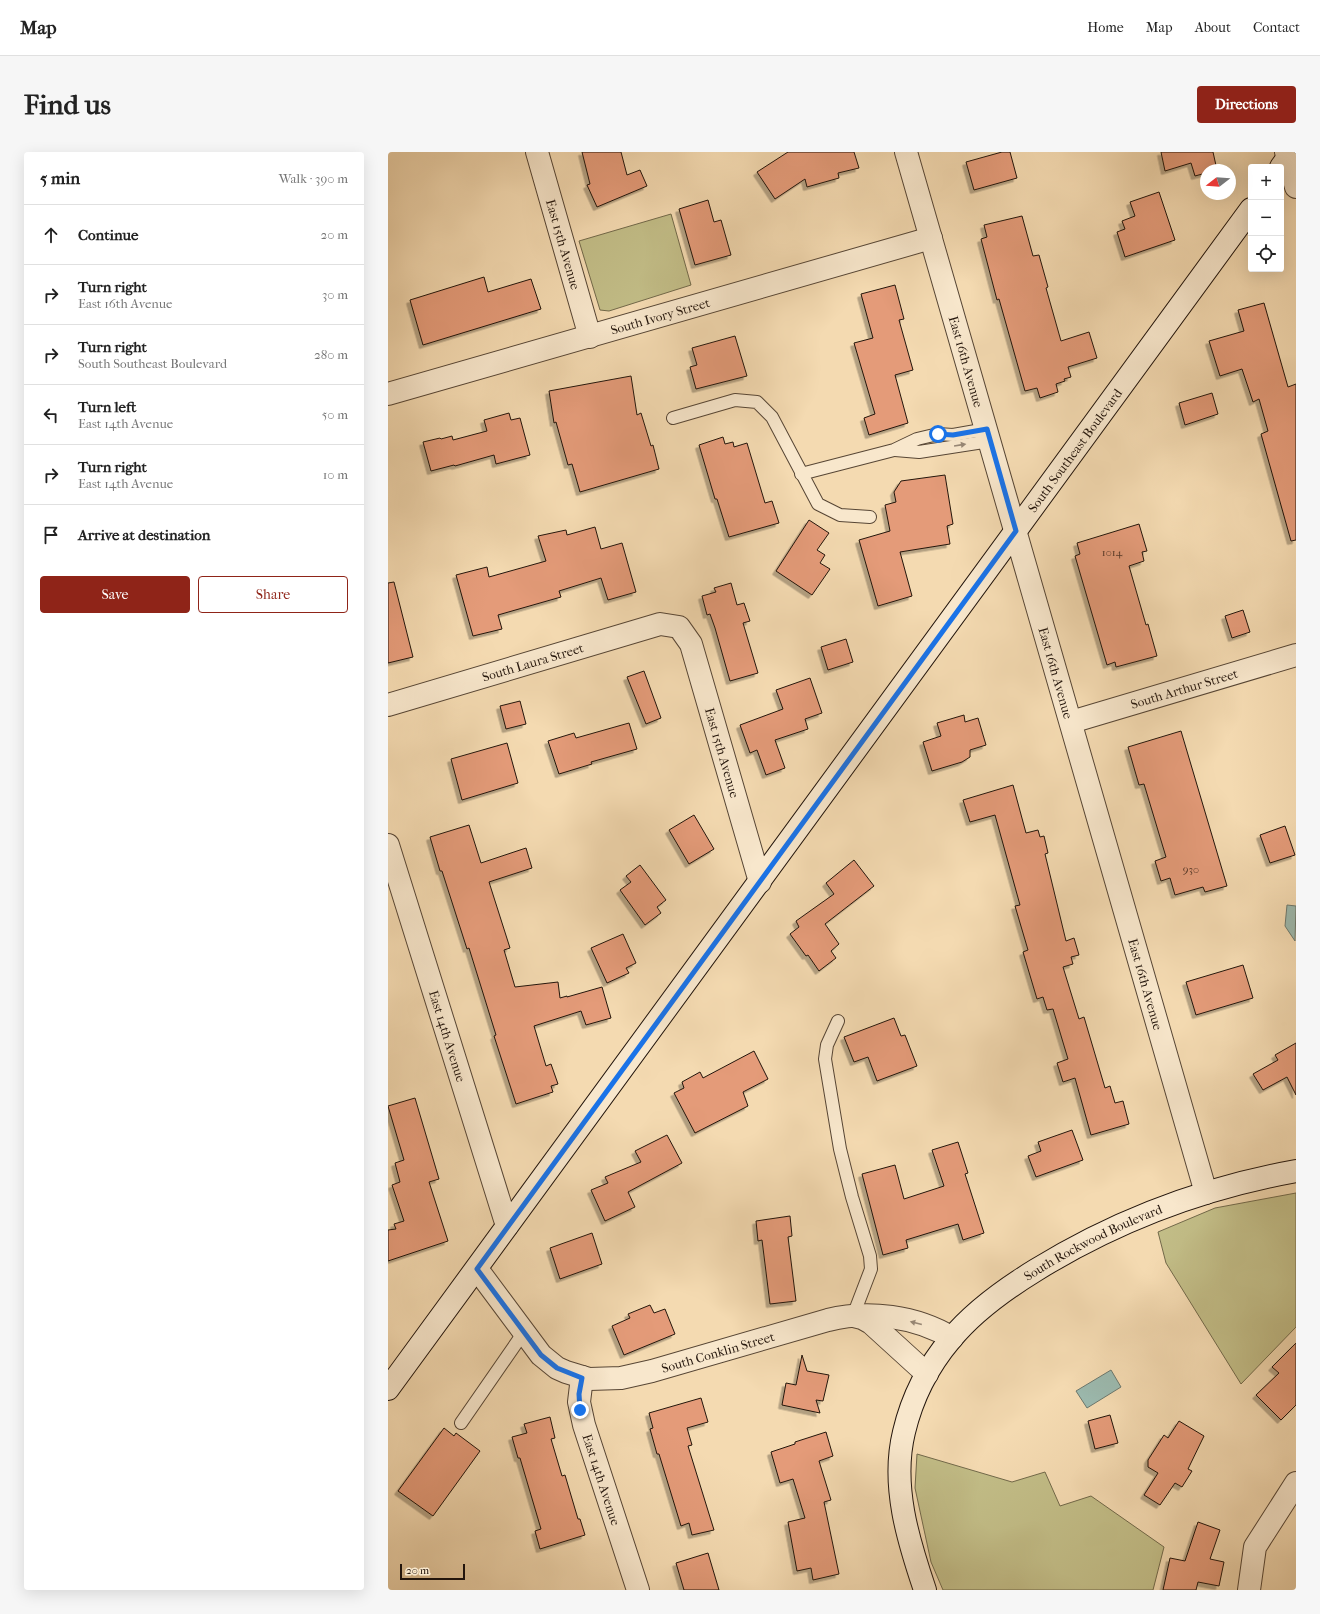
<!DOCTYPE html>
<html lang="en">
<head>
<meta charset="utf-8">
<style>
	:root { --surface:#fff; --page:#f6f6f6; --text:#222; --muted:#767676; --line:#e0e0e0; --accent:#8f2418 }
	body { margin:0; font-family:"IM FELL French Canon",serif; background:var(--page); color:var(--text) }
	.controls { position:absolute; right:12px; top:12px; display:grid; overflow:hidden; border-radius:4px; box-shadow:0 4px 16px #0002 }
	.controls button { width:36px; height:36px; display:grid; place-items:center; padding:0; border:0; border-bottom:1px solid var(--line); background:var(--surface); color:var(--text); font:20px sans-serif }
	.compass { position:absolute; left:812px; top:12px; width:36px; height:36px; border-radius:50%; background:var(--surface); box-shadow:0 4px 16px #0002; rotate:253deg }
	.scale { position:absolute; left:12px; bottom:10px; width:65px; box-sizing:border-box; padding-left:4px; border:2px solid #23150c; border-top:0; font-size:11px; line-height:14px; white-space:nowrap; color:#23150c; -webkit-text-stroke:3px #f8e7cc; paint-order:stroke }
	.stop { position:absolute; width:12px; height:12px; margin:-9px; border:3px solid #1a73e8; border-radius:50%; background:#fff }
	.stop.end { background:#1a73e8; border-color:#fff; box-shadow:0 1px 4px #0008 }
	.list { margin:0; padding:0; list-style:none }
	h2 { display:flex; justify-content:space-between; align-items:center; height:52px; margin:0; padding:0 16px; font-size:17px }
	h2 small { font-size:13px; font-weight:400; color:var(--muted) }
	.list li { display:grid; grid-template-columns:26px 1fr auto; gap:12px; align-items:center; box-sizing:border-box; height:60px; padding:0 16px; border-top:1px solid var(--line) }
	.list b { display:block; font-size:15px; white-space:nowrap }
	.list p { margin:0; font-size:13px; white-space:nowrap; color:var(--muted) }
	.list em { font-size:13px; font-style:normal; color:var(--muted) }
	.actions { display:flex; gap:8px; padding:12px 16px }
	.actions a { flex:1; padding:9px 0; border:1px solid var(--accent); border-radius:4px; text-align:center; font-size:14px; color:var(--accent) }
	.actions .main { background:var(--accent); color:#fff }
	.icon { flex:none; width:22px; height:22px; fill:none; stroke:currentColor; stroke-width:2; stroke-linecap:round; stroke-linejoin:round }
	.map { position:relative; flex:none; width:908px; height:1438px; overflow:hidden; border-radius:4px }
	header { display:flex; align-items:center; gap:24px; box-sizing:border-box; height:56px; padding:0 20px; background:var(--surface); border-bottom:1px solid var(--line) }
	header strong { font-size:19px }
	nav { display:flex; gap:22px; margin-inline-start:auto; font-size:14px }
	.intro { display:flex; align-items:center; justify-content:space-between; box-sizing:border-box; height:96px; padding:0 24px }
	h1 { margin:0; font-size:28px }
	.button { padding:10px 18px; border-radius:4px; background:var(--accent); color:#fff; font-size:14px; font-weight:700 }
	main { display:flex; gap:24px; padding:0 24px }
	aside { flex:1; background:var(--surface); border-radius:4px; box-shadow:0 4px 16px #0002 }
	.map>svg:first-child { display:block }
	.green { fill:#c2bd87; stroke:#72694a }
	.water { fill:#9cbaaf; stroke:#6c786e }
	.building { fill:#e49b79; stroke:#23150c; filter:url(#shadow) }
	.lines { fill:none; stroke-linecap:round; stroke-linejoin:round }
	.lane-casing { stroke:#574635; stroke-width:14 }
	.street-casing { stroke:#574635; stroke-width:24 }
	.secondary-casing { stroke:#23150c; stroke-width:24 }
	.lane { stroke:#f8e7cc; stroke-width:12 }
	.street { stroke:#f8e7cc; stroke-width:22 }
	.secondary { stroke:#f8e7cc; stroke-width:22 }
	.oneway { fill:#988876 }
	.route { stroke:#1a73e8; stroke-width:5 }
	.labels { text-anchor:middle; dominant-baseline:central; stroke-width:4; stroke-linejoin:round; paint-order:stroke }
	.number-label { font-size:11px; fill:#533627 }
	.street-label { font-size:13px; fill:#23150c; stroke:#f8e7cc }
</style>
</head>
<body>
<header>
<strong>Map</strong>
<nav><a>Home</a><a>Map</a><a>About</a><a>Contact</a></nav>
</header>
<div class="intro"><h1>Find us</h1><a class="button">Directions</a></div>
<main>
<aside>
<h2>5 min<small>Walk · 390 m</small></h2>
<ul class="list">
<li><svg class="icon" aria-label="ahead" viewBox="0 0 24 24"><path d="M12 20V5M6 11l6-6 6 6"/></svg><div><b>Continue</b></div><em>20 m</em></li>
<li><svg class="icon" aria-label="right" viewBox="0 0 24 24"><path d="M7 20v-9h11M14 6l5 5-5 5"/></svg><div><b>Turn right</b><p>East 16th Avenue</p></div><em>30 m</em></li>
<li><svg class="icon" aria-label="right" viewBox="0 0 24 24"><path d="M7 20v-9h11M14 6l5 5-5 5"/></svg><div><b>Turn right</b><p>South Southeast Boulevard</p></div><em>280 m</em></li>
<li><svg class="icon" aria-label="left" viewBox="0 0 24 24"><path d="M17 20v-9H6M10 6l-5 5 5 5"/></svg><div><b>Turn left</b><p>East 14th Avenue</p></div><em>50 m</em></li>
<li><svg class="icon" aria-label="right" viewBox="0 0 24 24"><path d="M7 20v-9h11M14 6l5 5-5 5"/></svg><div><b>Turn right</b><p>East 14th Avenue</p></div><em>10 m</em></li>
<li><svg class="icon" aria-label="arrive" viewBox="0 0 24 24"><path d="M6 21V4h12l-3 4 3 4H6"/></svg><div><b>Arrive at destination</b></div></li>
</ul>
<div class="actions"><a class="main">Save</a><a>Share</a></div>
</aside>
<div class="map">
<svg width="908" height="1438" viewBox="0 0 908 1438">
	<defs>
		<filter id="shadow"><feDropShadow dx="-3.5" dy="3.5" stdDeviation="0" flood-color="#0004"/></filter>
	</defs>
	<rect width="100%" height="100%" fill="#f4dab1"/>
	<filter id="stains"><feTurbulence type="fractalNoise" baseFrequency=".005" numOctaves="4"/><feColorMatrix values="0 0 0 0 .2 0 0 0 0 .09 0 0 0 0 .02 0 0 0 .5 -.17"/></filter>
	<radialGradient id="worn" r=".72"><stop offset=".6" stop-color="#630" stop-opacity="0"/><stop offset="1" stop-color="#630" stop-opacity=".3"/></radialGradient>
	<g class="green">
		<polygon points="283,62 303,133 221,159 212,158 191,89"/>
		<polygon points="908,1041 908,1175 853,1232 778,1111 770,1080 827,1056"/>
		<polygon points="529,1302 624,1330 657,1320 672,1354 703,1344 776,1395 765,1438 555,1438 543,1410 527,1336"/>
	</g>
	<g class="water">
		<polygon points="899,753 908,754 907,789 897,774"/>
		<polygon points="723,1218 733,1235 699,1256 688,1239"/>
	</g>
	<g class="building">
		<polygon points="194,0 233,0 239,23 252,18 259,34 209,55 199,33 202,32"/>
		<polygon points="400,0 466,0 471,16 450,21 451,26 419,35 417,27 387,47 369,20"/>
		<polygon points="614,0 622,0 629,26 586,38 578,10"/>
		<polygon points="773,0 825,0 829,18 818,18 818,21 807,24 803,11 777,19"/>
		<polygon points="771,40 787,88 737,105 729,80 737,77 734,69 747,64 742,50"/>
		<polygon points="320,48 326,70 333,68 343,103 307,113 291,57"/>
		<polygon points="634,64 645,104 651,103 660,135 658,136 673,189 701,180 709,206 680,215 683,225 676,227 677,229 668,232 670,240 652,246 649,236 637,239 611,147 609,148 593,87 599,85 596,73"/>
		<polygon points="96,125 100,140 143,127 153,157 35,193 22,148"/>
		<polygon points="507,133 516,167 511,168 525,218 507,223 520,271 481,283 476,266 487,262 466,191 485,186 473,142"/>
		<polygon points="876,151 900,235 908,232 908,388 903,389 873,282 880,279 871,247 865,250 854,217 832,224 821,189 856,179 850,158"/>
		<polygon points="347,184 359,224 308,237 302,215 309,213 304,196"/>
		<polygon points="243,224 249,263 253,261 263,294 265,293 271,317 192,340 184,312 180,313 168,270 166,271 161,239"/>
		<polygon points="824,241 830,262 797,273 791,251"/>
		<polygon points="121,261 123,268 132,266 142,303 108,312 106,303 67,314 66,313 43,319 35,290 52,286 53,287 64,284 65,288 99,279 96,268"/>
		<polygon points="335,285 337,292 345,290 346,295 359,291 377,351 384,349 391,371 341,385 329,347 327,347 311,293"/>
		<polygon points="557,323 565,372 559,374 562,392 512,400 524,444 490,454 471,388 502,379 497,353 508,350 506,340 513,329"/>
		<polygon points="421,368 441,381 429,398 437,403 432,411 442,417 424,443 388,419"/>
		<polygon points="751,372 759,399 754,400 756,409 741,414 758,473 760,472 769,504 728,515 727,510 719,513 687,404 692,402 689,391"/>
		<polygon points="207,375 213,397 234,391 248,440 220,448 213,426 171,439 173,445 110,463 114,477 85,484 68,423 99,415 101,425 158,409 150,384 178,378 179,383"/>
		<polygon points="6,430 25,505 0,511 0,431"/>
		<polygon points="343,431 349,453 356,451 362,469 355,471 370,521 342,529 327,476 322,462 319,463 314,444 328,440 326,436"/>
		<polygon points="855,458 862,480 844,486 837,464"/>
		<polygon points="458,487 465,510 440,518 433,495"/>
		<polygon points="256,519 273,566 258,572 239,525"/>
		<polygon points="422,526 434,561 417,567 420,577 387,588 397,616 378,623 369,598 362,601 352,573 395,557 388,538"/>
		<polygon points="132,549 138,572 118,577 112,554"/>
		<polygon points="576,563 577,570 590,566 598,593 582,598 582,605 574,610 544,619 535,590 553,584 549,571"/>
		<polygon points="241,571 249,597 203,610 204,612 171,622 160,589 186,581 188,586"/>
		<polygon points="793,579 839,734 817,740 815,735 787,743 782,726 773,729 767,709 778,705 756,632 751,633 740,595"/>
		<polygon points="119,591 130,631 74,648 63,607"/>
		<polygon points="625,633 638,681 650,678 652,685 656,684 660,701 657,702 678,789 686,786 691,803 683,805 685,812 675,815 691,867 696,865 717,936 722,934 727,951 735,949 741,972 703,983 687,926 675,930 669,911 680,907 665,857 659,858 655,845 649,847 635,800 640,798 627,754 632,753 607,663 582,670 575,648"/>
		<polygon points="306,663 326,697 301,712 281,678"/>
		<polygon points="81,673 93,711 138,696 144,716 101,730 122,796 116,798 127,835 170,830 172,846 179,844 179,845 214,835 223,866 198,873 193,859 146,874 158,914 163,912 170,932 163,934 165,940 128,952 106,884 108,883 81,796 79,797 54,719 52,719 42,685"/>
		<polygon points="897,674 907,703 882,711 872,683"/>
		<polygon points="466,708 486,734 437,772 451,792 443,799 448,806 431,819 420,803 418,804 402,782 411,775 408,769 446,742 438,731"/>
		<polygon points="252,713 278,748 269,755 273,761 257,773 232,738 243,730 238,724"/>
		<polygon points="235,782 248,811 238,816 241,821 219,831 203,796"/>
		<polygon points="855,813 865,846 808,863 798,830"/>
		<polygon points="506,866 513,884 517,883 529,914 489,929 480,905 466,910 456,885"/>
		<polygon points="908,891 908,943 899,925 875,938 865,922 890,908 887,903"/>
		<polygon points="366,899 380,927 355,940 360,954 307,981 286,941 296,936 294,930 312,920 315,926"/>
		<polygon points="27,946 51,1027 41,1030 60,1089 0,1109 0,1078 8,1077 6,1072 16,1069 4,1033 12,1030 7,1011 16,1008 0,954"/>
		<polygon points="684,978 695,1008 648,1025 640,1004 653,999 650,990"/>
		<polygon points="279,983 294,1011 240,1040 247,1055 217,1069 203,1038 220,1031 217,1025 253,1010 247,999"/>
		<polygon points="570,990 580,1021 577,1022 596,1081 575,1088 570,1072 518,1088 520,1096 495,1103 474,1022 507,1013 516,1047 556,1034 544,998"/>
		<polygon points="402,1064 404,1084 400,1085 408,1149 382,1152 374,1088 370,1089 368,1069"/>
		<polygon points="204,1081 214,1112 172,1127 162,1096"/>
		<polygon points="262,1153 266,1161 277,1157 287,1182 236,1203 224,1174 242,1166 240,1162"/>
		<polygon points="908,1191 908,1253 893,1268 868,1243 891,1221 884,1215"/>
		<polygon points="414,1203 419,1219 441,1223 435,1249 428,1248 432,1261 394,1253 398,1231 408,1233"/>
		<polygon points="313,1246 320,1270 299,1276 304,1293 300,1294 326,1378 304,1383 301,1371 293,1374 271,1302 269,1302 262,1277 265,1276 261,1261"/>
		<polygon points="722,1263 730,1291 707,1297 700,1269"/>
		<polygon points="162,1265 167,1286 163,1287 174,1324 177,1323 190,1367 192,1367 197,1383 152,1397 147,1379 153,1377 132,1306 130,1306 124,1285 139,1281 136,1272"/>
		<polygon points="791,1269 816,1284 800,1317 804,1319 794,1335 787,1331 772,1353 756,1343 770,1321 760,1315 760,1308 776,1283 780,1286"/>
		<polygon points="56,1276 66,1284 68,1281 92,1299 45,1364 10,1339"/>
		<polygon points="438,1280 445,1304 431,1309 443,1348 436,1350 451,1422 425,1428 423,1416 409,1419 400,1370 417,1366 405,1327 392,1331 383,1300 407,1292 407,1290"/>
		<polygon points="810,1370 832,1378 822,1407 836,1410 831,1434 810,1430 808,1438 775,1438 782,1406 797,1409"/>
		<polygon points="320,1401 331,1438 296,1438 288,1411"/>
	</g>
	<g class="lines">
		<g class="lane-casing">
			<g id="lane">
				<polyline points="285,266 347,248 369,250 384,265 430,352 452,363 482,365"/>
				<polyline points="507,298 531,300 602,289"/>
				<polyline points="413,322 506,298 529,287 550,282 565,283 599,277"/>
				<polyline points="450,869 439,893 437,907 452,997 464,1045 482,1104 483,1117 465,1164"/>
				<polyline points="73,1271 136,1180"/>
			</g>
		</g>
		<g class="street-casing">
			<g id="street">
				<path id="s1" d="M149,0L202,185"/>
				<path id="s2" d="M518,0L818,1041"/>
				<polyline points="898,0 908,35"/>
				<path id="s3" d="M0,242L543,86"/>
				<path id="s4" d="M0,553L272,472L291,475L303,492L372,730"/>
				<path id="s5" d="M683,570L908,503"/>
				<path id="s6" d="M0,693L119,1074"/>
				<path id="s7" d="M89,1117L153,1203L169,1216L178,1220L201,1227L233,1226L264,1219L440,1168C480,1158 528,1164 564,1186"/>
				<polyline points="466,1164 474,1166 483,1171 539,1222"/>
				<path id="s8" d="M194,1225L191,1250L196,1273L250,1438"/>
				<polyline points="861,1438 867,1395 908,1331"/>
			</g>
		</g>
		<g class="secondary-casing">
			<g id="secondary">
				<polyline points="893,15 904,0"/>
				<path id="s9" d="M0,1237L863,57"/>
				<path id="s10" d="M537,1438C520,1388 503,1333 516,1280C524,1246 541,1213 563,1187C586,1159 617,1137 648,1118C729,1068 814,1036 908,1019"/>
			</g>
		</g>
		<use href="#lane" class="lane"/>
		<use href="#street" class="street"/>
		<use href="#secondary" class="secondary"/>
	</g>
	<defs><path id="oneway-solid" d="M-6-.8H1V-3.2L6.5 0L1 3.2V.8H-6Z"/></defs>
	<g class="oneway">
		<use href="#oneway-solid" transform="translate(572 293) rotate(-9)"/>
		<use href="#oneway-solid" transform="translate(528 1171) rotate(-166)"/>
	</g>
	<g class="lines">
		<polyline class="route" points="192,1258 191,1242 194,1226 169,1216 153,1203 89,1117 628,379 599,277 565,283 550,282"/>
	</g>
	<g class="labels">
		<g class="number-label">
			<text x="724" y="400">1014</text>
			<text x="803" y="717">930</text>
		</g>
		<g class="street-label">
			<text stroke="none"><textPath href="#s1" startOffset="96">East 15th Avenue</textPath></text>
			<text stroke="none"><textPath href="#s3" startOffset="283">South Ivory Street</textPath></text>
			<text stroke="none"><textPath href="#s2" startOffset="218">East 16th Avenue</textPath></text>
			<text stroke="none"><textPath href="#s9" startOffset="1163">South Southeast Boulevard</textPath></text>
			<text stroke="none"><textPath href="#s4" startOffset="151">South Laura Street</textPath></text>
			<text stroke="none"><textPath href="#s2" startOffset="542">East 16th Avenue</textPath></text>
			<text stroke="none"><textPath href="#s5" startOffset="118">South Arthur Street</textPath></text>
			<text stroke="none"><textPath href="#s4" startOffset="437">East 15th Avenue</textPath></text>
			<text stroke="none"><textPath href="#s2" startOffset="866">East 16th Avenue</textPath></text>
			<text stroke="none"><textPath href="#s6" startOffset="200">East 14th Avenue</textPath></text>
			<text stroke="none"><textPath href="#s10" startOffset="440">South Rockwood Boulevard</textPath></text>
			<text stroke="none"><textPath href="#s7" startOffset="294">South Conklin Street</textPath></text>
			<text stroke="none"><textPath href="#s8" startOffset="106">East 14th Avenue</textPath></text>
		</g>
	</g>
	<rect width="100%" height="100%" filter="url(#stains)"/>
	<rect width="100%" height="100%" fill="url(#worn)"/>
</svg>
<div class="controls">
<button>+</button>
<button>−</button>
<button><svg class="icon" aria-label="locate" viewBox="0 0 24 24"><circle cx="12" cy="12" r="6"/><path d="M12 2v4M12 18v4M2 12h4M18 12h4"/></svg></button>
</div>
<svg class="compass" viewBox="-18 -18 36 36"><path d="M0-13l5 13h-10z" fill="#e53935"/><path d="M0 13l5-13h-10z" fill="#767676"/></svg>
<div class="scale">20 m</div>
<div class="stop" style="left:550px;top:282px"></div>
<div class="stop end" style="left:192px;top:1258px"></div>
</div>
</main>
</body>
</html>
